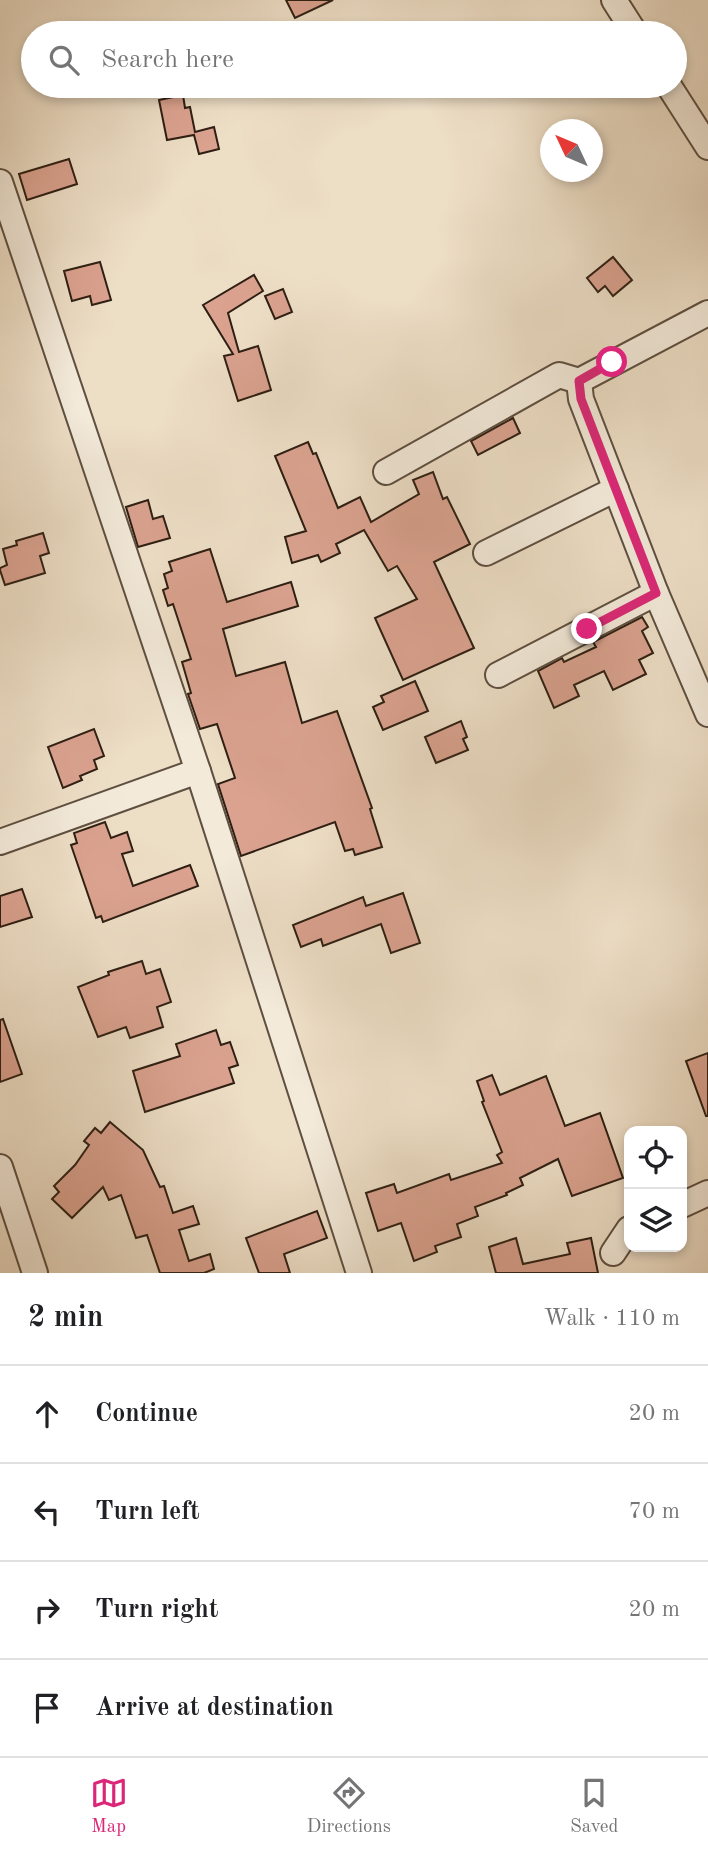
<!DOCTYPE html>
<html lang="en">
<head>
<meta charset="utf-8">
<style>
	:root { --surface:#fff; --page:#f2f2f2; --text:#202124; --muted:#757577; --line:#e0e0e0; --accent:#db2777 }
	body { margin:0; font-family:"Old Standard TT",serif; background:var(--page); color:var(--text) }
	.controls { position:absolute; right:21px; bottom:21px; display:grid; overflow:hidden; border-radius:14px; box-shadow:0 4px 10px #0003 }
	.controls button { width:63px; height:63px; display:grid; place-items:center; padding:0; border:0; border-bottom:2px solid var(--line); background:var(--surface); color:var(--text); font:35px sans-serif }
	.compass { position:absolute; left:540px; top:119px; width:63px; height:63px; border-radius:50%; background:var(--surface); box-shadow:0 4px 10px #0003; rotate:314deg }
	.stop { position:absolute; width:21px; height:21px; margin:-16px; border:5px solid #db2777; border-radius:50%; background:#fff }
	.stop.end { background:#db2777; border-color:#fff; box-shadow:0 2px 7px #0008 }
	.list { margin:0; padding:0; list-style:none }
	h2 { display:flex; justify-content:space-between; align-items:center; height:91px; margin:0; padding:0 28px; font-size:30px }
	h2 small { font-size:23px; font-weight:400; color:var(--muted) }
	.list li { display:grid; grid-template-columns:46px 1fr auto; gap:21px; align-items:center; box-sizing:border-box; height:98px; padding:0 28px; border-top:2px solid var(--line) }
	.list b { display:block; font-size:26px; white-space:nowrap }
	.list em { font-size:23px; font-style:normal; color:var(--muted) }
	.icon { flex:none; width:38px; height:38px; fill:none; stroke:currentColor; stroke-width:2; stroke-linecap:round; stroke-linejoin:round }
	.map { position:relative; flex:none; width:708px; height:1273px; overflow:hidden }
	.search { position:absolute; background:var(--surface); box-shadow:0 4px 10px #0003; left:21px; right:21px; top:21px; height:77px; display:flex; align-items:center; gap:18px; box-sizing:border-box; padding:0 24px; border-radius:38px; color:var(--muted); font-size:26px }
	.sheet { height:483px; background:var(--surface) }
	nav { display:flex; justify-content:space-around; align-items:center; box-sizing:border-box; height:98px; border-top:2px solid var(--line); background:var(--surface); font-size:19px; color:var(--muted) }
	nav a { display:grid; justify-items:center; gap:4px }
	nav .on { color:var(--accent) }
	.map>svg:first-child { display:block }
	.building { fill:#daa28f; stroke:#2e1f13; stroke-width:2 }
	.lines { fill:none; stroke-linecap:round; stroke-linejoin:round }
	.minor-casing { stroke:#5e4f40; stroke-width:28 }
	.minor { stroke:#f3eada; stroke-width:24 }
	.route { stroke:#db2777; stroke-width:9 }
</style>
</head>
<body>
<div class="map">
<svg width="708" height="1273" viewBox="0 0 708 1273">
	<rect width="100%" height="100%" fill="#eddec6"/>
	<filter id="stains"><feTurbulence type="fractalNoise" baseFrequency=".00286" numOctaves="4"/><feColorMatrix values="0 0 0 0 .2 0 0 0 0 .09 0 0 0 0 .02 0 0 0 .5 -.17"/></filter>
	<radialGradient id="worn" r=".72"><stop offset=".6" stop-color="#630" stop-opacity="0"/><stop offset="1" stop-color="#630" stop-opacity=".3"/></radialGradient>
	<g class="building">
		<polygon points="286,0 333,0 295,18"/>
		<polygon points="183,95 185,108 190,107 195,132 214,127 219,149 199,154 194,135 167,140 159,100"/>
		<polygon points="69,159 77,184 27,200 19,174"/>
		<polygon points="613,257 632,280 613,296 605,286 598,292 587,278"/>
		<polygon points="100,262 111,300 92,305 90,296 72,301 64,271"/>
		<polygon points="254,275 263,291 228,313 239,352 258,346 271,390 238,401 224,356 233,354 203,305"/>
		<polygon points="283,289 292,312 275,319 265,296"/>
		<polygon points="513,418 520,433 478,455 471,441"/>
		<polygon points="308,442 313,454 316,453 338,508 360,497 371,522 419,494 413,480 433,472 443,499 447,497 470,544 434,562 474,648 403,680 375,618 417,599 397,566 388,571 364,530 336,544 340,553 321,562 318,555 292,563 285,537 306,531 275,456"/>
		<polygon points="148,500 153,519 163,516 170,538 138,547 126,507"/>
		<polygon points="43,533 49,553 40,556 45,573 5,585 0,570 0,568 7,565 3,549 17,545 16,541"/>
		<polygon points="210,549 227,602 291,582 298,606 223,629 236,676 285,662 302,723 337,711 372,808 370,809 382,847 355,855 353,849 345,851 335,822 241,856 218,784 235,778 217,724 200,729 188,694 191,693 182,662 191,659 173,604 168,606 163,590 168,588 164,574 172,571 169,562"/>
		<polygon points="642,617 648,627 642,631 653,653 639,660 646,674 613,690 604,671 574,685 579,696 554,708 538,671 562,658 564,662 596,647 593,642"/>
		<polygon points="415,681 428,711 383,730 373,707 384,702 381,696"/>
		<polygon points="461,721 467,737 463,739 468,750 436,763 425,737"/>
		<polygon points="94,729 104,756 94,760 97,769 80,776 82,780 63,788 48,747"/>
		<polygon points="105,822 111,838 127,832 133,851 122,854 133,886 190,865 198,886 103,922 101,916 96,918 71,845 77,843 74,833"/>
		<polygon points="22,889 32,917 0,927 0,896"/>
		<polygon points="403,893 420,943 391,953 381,924 323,946 321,939 301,947 293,925 363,897 366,906"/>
		<polygon points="142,961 146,974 160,969 171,1002 157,1007 163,1027 130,1038 126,1027 98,1037 78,987 109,975 108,972"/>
		<polygon points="3,1019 22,1074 0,1082 0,1020"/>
		<polygon points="216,1030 221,1045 230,1042 238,1065 229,1068 234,1083 145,1112 133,1071 180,1056 176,1044"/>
		<polygon points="708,1053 708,1116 706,1116 686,1061"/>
		<polygon points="492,1075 500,1095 546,1076 565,1126 600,1113 623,1178 572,1196 558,1159 520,1178 523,1185 506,1193 507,1195 475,1207 478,1216 457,1224 461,1237 435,1246 437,1252 414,1261 401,1223 378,1231 366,1193 394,1184 397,1193 449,1174 451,1180 502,1163 497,1155 502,1152 482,1102 484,1101 477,1081"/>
		<polygon points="110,1122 143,1150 160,1187 164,1186 173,1213 193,1206 199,1224 179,1230 189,1261 210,1254 214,1269 204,1273 160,1273 147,1235 136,1238 121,1195 109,1200 103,1187 72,1218 52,1199 59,1192 54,1186 75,1165 89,1145 84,1141 95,1128 101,1133"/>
		<polygon points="317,1211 327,1238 284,1254 290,1273 259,1273 246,1238"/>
		<polygon points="516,1238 523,1264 570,1254 567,1243 591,1238 598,1273 496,1273 489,1247"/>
	</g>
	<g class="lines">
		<g class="minor-casing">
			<g id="minor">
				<polyline points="614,0 635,33"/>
				<polyline points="669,86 708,147"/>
				<polyline points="0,182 198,771 359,1273"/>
				<polyline points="708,313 579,381 581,399 656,593 708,714"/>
				<polyline points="386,472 559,375 579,381"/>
				<polyline points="486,553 616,489"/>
				<polyline points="498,675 656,593"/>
				<polyline points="0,842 198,771"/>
				<polyline points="0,1167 35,1273"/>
				<polyline points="682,1205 708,1193"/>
				<polyline points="613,1253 629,1229"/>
			</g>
		</g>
		<use href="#minor" class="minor"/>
	</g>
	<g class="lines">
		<polyline class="route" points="587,629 656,593 581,399 579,381 612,362"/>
	</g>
	<rect width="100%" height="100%" filter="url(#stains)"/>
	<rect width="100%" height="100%" fill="url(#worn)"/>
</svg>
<div class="controls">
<button><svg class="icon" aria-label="locate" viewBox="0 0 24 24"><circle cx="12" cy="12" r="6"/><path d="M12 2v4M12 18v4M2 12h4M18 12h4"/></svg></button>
<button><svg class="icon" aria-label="layers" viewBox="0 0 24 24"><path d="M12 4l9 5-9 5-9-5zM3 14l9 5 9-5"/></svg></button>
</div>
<svg class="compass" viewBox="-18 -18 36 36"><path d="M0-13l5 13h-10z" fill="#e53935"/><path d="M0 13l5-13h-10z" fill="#757577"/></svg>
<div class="stop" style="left:612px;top:362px"></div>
<div class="stop end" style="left:587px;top:629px"></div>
<div class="search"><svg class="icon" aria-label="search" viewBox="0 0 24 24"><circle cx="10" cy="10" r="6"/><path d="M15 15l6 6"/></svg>Search here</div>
</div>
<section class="sheet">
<h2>2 min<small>Walk · 110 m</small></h2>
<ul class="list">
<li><svg class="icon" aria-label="ahead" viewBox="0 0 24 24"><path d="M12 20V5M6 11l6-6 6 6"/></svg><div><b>Continue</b></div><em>20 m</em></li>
<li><svg class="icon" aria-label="left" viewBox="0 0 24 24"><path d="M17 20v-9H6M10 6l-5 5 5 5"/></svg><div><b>Turn left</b></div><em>70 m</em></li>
<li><svg class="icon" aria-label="right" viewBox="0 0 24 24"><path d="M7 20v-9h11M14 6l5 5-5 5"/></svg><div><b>Turn right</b></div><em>20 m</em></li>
<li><svg class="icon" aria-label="arrive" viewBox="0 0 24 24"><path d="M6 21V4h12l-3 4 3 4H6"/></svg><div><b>Arrive at destination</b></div></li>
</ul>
</section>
<nav>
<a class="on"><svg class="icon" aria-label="map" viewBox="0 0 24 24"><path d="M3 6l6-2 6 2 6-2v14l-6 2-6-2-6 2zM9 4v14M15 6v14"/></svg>Map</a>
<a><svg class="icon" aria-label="directions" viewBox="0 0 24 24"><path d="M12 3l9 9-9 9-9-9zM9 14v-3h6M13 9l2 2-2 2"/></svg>Directions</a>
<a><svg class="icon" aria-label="saved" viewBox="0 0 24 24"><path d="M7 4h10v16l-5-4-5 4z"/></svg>Saved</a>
</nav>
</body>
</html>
